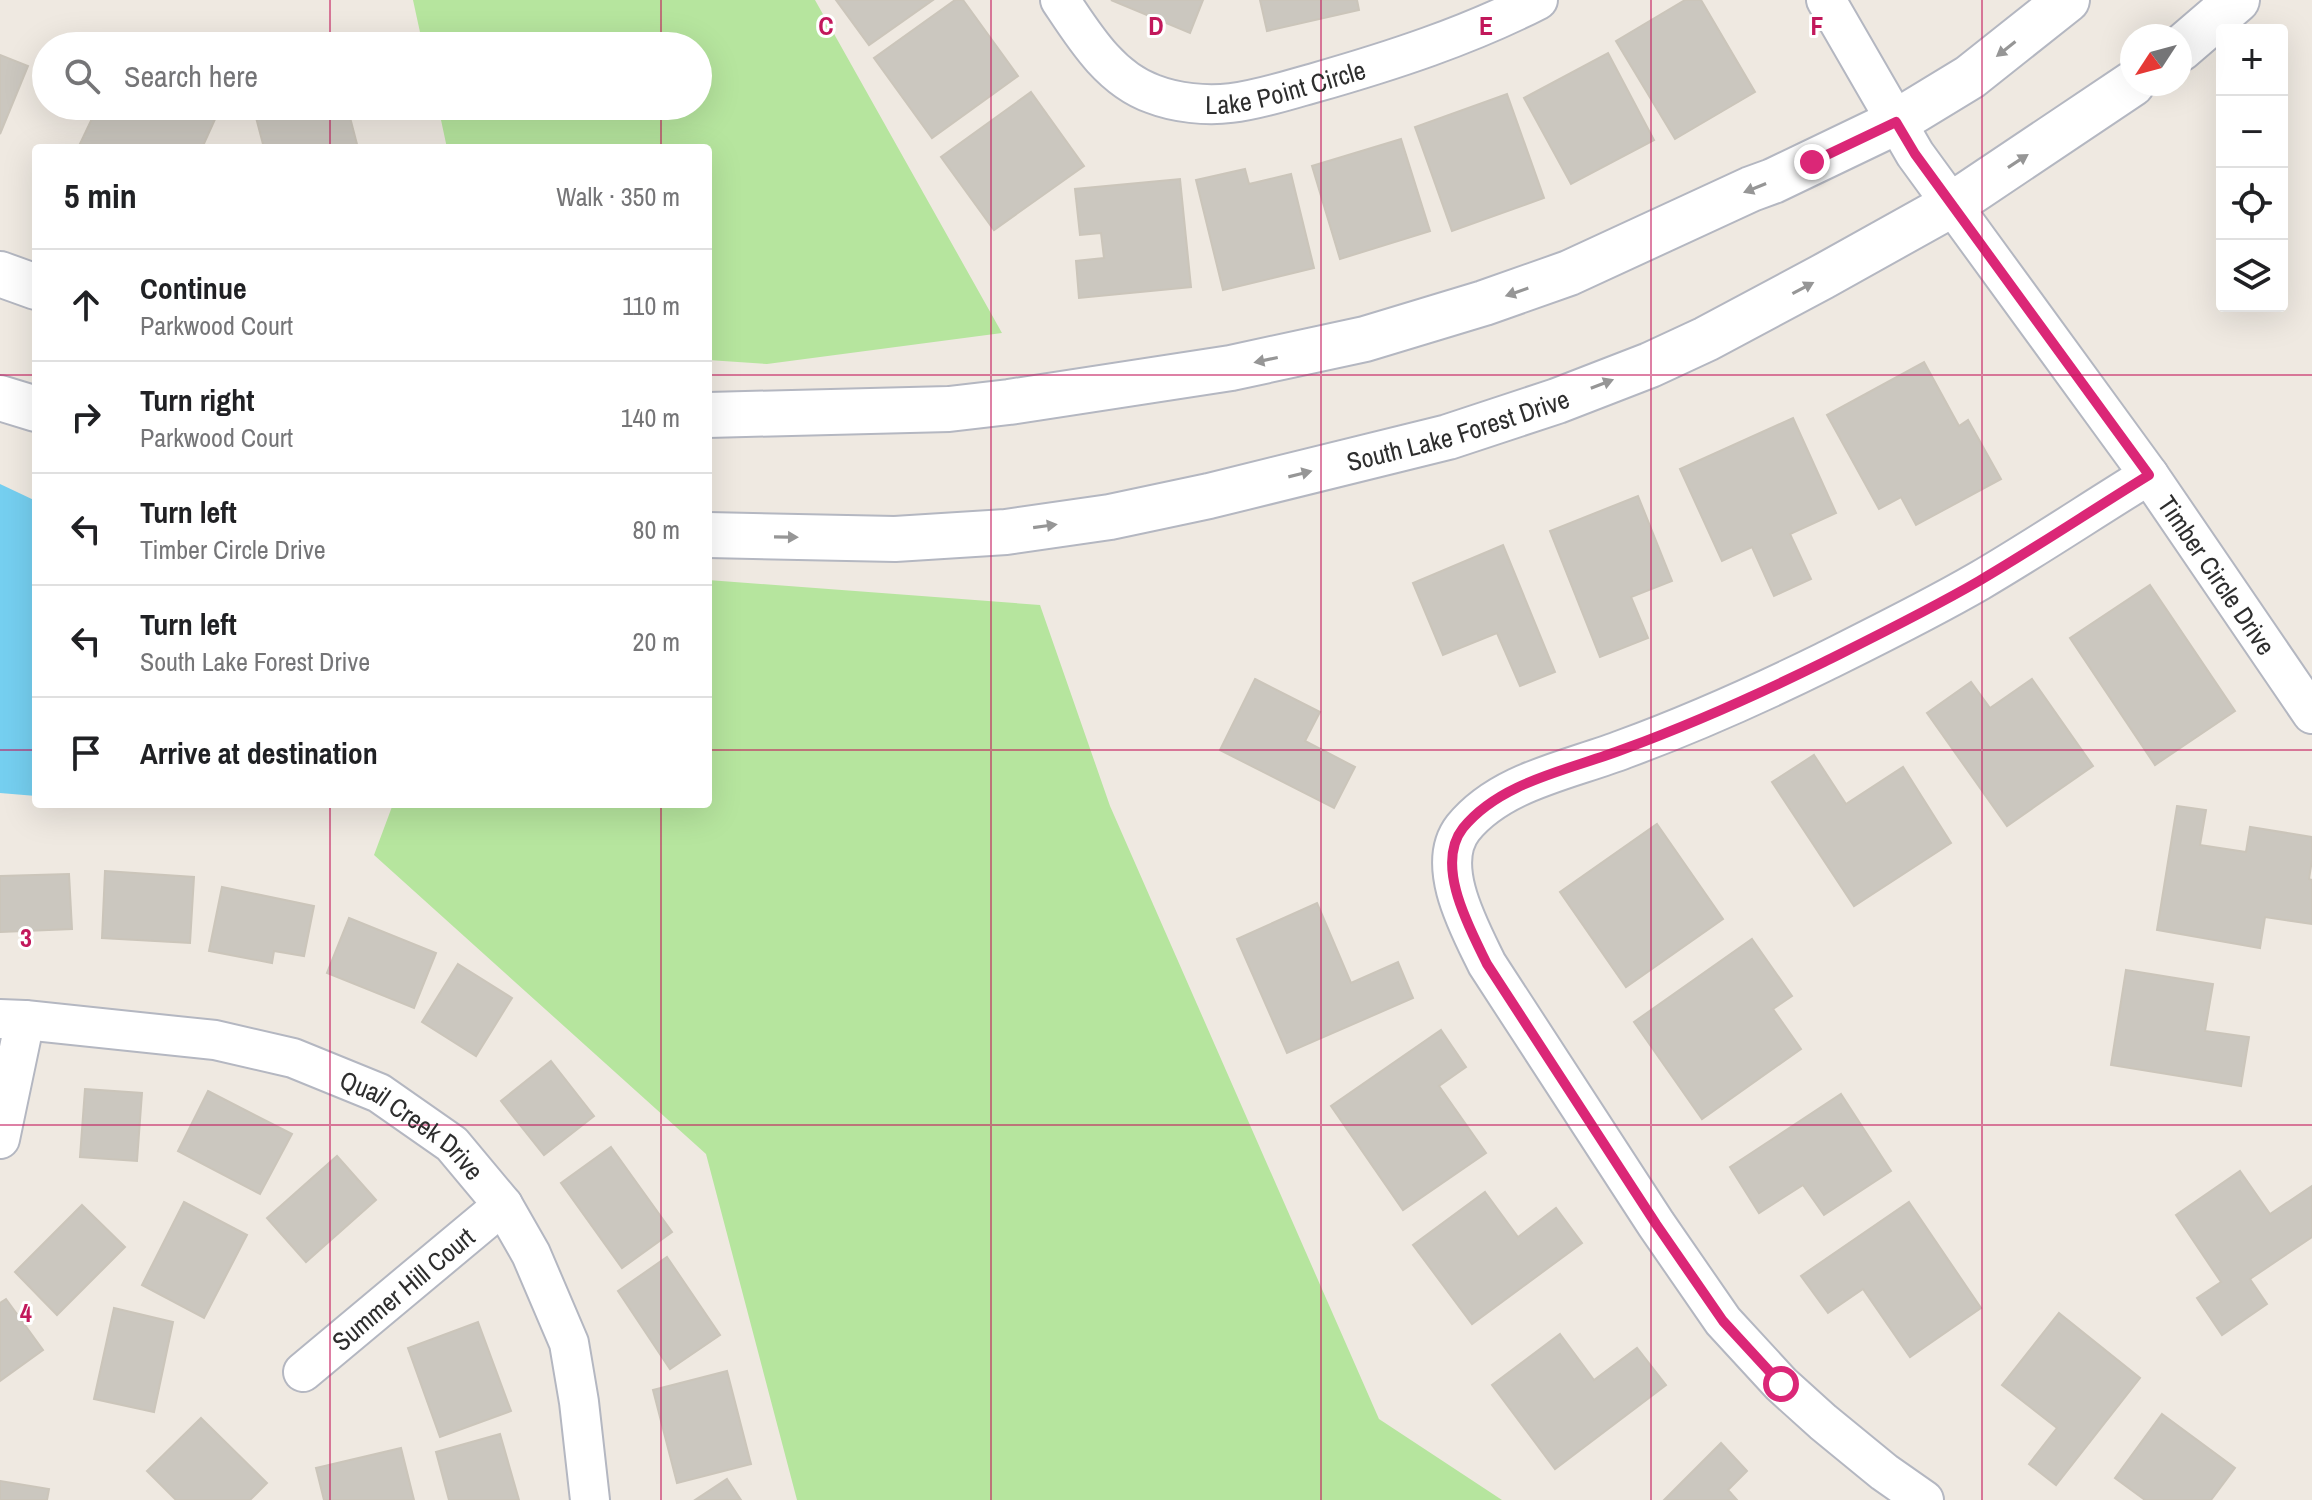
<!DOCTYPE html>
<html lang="en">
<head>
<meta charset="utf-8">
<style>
	:root { --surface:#fff; --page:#f2f2f2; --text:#202124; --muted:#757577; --line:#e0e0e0 }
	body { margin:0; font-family:"Archivo Narrow",sans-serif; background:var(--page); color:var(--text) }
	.controls { position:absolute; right:24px; top:24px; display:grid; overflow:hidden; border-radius:8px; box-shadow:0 8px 32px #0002 }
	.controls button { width:72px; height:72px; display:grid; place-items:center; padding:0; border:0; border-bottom:2px solid var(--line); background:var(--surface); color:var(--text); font:40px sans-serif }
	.compass { position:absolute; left:2120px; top:24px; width:72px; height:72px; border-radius:50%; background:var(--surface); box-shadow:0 8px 32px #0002; rotate:234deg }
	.stop { position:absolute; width:24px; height:24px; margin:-18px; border:6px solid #db2777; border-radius:50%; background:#fff }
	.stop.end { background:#db2777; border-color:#fff; box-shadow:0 2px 8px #0008 }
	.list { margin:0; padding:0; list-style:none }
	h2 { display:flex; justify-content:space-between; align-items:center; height:104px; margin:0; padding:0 32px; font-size:34px }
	h2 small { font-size:26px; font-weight:400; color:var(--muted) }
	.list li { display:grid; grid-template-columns:52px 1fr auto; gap:24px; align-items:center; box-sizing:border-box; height:112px; padding:0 32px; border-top:2px solid var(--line) }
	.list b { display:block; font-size:30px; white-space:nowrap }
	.list p { margin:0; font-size:26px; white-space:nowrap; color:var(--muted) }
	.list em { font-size:26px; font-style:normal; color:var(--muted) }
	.icon { flex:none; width:44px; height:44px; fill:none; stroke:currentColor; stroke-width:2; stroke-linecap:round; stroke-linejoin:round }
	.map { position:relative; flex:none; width:2312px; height:1500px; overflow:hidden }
	.search { position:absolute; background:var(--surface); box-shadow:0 8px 32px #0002; left:32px; top:32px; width:680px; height:88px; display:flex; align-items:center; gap:20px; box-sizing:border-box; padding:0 28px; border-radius:44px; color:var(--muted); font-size:30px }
	.panel { position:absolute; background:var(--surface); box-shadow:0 8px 32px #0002; left:32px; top:144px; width:680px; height:664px; border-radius:8px }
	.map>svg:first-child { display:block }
	.green { fill:#b6e59e }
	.water { fill:#75cff0 }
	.building { fill:#cbc7bf; stroke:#cbc5ba; stroke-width:2 }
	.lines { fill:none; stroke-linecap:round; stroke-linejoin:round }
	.minor-casing { stroke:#b4b7c1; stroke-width:42 }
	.secondary-casing { stroke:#b4b7c1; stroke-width:48 }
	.minor { stroke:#fff; stroke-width:38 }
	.secondary { stroke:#fff; stroke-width:44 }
	.oneway { fill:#969696 }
	.route { stroke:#db2777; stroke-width:10 }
	.grid { fill:none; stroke:#c2185b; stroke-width:2; stroke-opacity:0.55 }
	.labels { text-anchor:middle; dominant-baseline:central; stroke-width:6; stroke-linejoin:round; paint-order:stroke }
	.street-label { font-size:26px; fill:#2e2e2e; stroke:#fff }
	.grid-label { font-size:26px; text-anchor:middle; font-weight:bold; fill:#c2185b; stroke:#fff; stroke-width:6; stroke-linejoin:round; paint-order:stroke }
</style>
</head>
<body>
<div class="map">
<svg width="2312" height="1500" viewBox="0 0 2312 1500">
	<rect width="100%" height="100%" fill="#efe9e1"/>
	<g class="green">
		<polygon points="413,0 815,0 1002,333 767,364 708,360 708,148 447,148 438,106 698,106 698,46 423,46"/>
		<polygon points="708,580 1040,605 1110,806 1379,1419 1502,1500 797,1500 706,1154 374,855 393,804 708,804"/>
	</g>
	<polygon class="water" points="0,484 36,501 36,796 0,793"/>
	<g class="building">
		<polygon points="836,0 933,0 869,45"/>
		<polygon points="955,0 963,0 1018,76 932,138 874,58"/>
		<polygon points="1111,0 1203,0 1190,33"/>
		<polygon points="1260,0 1357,0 1359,10 1267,31"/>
		<polygon points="1685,0 1701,0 1755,92 1675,139 1616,41"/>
		<polygon points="1608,53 1654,140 1571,184 1524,98"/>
		<polygon points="0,55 28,66 0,134"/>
		<polygon points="1031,92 1084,166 994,230 941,157"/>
		<polygon points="1507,94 1544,198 1452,231 1415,127"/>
		<polygon points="98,106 221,106 202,148 78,148"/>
		<polygon points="253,106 347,106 358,148 264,148"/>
		<polygon points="1401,139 1430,231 1340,259 1312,166"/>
		<polygon points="1245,169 1249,184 1291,174 1314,268 1223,290 1196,180"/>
		<polygon points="1180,179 1191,287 1079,298 1076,261 1104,258 1101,233 1080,235 1075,189"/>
		<polygon points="1924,362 1959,426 1968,420 2001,479 1916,525 1901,497 1879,509 1827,415"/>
		<polygon points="1793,418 1836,513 1790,534 1811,579 1774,596 1752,547 1722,561 1680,469"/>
		<polygon points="1638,496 1672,581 1631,597 1648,638 1600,657 1550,531"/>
		<polygon points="1503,545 1555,672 1520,686 1497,633 1443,655 1413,583"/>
		<polygon points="2150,585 2235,711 2155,765 2070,638"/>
		<polygon points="1255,679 1320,712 1305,741 1355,767 1334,808 1220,750"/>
		<polygon points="2032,679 2093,766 2007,826 1927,713 1971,682 1990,708"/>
		<polygon points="1814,755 1846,804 1903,767 1951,843 1854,906 1772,782"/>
		<polygon points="2177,806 2206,810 2200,845 2246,852 2250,827 2312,837 2312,860 2309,879 2312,880 2312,924 2265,917 2260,948 2157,930"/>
		<polygon points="1657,824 1723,919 1626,987 1560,892"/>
		<polygon points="105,871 194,877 190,943 102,938"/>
		<polygon points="69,874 72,929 0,932 0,876"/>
		<polygon points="222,887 314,906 304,956 274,951 272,963 209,951"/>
		<polygon points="1317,903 1351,983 1398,962 1413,998 1287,1053 1237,939"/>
		<polygon points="349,918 436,953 414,1008 327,973"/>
		<polygon points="1752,939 1792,996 1773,1009 1801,1049 1702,1119 1634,1022"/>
		<polygon points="458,964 512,998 476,1056 422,1022"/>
		<polygon points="2126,970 2213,984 2205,1031 2249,1037 2241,1086 2111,1065"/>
		<polygon points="1441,1030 1466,1067 1439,1086 1486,1153 1403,1210 1331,1106"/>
		<polygon points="551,1061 594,1116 544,1155 501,1101"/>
		<polygon points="85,1089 142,1093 137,1161 80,1157"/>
		<polygon points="208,1091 292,1134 260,1194 178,1151"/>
		<polygon points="1841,1094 1891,1171 1824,1215 1803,1185 1759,1213 1730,1167"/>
		<polygon points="611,1147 672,1232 622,1268 561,1183"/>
		<polygon points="337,1156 376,1200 306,1262 267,1218"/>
		<polygon points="2240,1171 2270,1214 2312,1186 2312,1237 2250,1279 2267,1304 2222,1335 2197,1298 2221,1282 2176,1215"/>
		<polygon points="1485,1192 1518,1237 1556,1208 1582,1243 1472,1324 1413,1245"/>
		<polygon points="184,1202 247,1235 204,1318 142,1285"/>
		<polygon points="1909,1202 1981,1308 1910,1357 1863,1289 1828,1313 1801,1276"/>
		<polygon points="82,1205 125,1247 57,1315 15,1272"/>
		<polygon points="667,1257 720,1335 670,1369 618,1291"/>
		<polygon points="6,1299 43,1350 0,1381 0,1303"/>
		<polygon points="114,1308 173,1322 154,1412 94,1399"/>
		<polygon points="2059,1313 2140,1378 2056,1485 2029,1464 2057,1428 2002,1385"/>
		<polygon points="478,1322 511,1411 440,1437 408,1348"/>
		<polygon points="1560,1334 1594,1380 1637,1348 1666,1385 1555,1469 1492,1385"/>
		<polygon points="727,1371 751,1464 677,1483 653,1390"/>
		<polygon points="2162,1414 2235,1468 2211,1500 2145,1500 2115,1478"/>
		<polygon points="201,1418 267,1483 250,1500 176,1500 147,1471"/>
		<polygon points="500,1434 519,1500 449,1500 436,1452"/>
		<polygon points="1721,1443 1747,1471 1728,1490 1737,1500 1664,1500"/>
		<polygon points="401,1448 414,1500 324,1500 316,1468"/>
		<polygon points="727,1479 741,1500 695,1500"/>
		<polygon points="0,1481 49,1489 47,1500 0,1500"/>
	</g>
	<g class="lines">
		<g class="minor-casing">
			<g id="minor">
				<path id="s1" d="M1060,0C1084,36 1110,79 1153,94C1176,103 1206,106 1231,103C1259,100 1288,90 1314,83C1391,61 1468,36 1538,0"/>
				<path id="s2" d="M1826,0L1915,154L2149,475L2312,714"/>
				<path id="s3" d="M0,1019L25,1020L215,1040L293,1058L379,1093L452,1144L503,1205L531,1254L569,1343L579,1402L590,1500"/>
				<polyline points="0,1139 25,1020"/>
				<path id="s4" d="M303,1372L503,1205"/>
				<path d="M1924,1500L1884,1472L1823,1422L1781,1384L1723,1321L1656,1224L1487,964C1470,929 1434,865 1463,828C1501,781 1570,770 1624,749C1692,724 1759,694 1824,662C1876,636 1929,610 1979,581C2037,547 2092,510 2149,475"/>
			</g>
		</g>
		<g class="secondary-casing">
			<g id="secondary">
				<polyline points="2180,49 2237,0"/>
				<polyline points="0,274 36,287"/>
				<polyline points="0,398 36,409"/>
				<polyline points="708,415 949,409 1009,402 1231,368 1365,339 1484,303 1569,273 1751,189 1773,181 1896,122 1970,77 2067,0"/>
				<path id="s5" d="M708,535L895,539L1006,532L1110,517L1209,496L1448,437L1557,401L1650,365L1706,339L1822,277L1953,204L2132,84"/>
			</g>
		</g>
		<use href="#minor" class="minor"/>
		<use href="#secondary" class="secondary"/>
	</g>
	<defs><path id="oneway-solid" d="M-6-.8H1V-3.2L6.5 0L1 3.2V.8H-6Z" transform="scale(2)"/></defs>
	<g class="oneway">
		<use href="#oneway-solid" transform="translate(2006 49) rotate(142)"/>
		<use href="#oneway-solid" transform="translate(2018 161) rotate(-33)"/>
		<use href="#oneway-solid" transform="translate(1755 188) rotate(158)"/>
		<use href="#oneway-solid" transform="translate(1803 288) rotate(-28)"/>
		<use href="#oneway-solid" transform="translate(1517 292) rotate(161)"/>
		<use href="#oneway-solid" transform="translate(1266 360) rotate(168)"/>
		<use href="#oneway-solid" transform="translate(1602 384) rotate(-21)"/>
		<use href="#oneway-solid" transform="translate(1300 474) rotate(-14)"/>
		<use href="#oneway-solid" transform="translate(1045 526) rotate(-8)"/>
		<use href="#oneway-solid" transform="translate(786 537) rotate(1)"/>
	</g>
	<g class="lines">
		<path class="route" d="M1781,1384L1723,1321L1656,1224L1487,964C1470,929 1434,865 1463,828C1501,781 1570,770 1624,749C1692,724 1759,694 1824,662C1876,636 1929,610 1979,581C2037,547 2092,510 2149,475L1915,154L1896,122L1812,162"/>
	</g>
	<path class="grid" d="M330,0V46M661,0V46M991,0V1500M1321,0V1500M1651,0V1500M1982,0V1500M330,106V148M661,106V148M0,375H36M708,375H2312M0,750H36M708,750H2312M330,804V1500M661,804V1500M0,1125H2312"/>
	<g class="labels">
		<g class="street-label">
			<text stroke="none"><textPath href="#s1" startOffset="270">Lake Point Circle</textPath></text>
			<text stroke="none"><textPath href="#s5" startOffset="762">South Lake Forest Drive</textPath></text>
			<text stroke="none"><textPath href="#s2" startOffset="696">Timber Circle Drive</textPath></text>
			<text stroke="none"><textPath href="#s3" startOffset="434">Quail Creek Drive</textPath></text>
			<text stroke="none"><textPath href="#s4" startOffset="130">Summer Hill Court</textPath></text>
		</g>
	</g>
	<g class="grid-label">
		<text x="826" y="35">C</text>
		<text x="1156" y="35">D</text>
		<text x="1486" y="35">E</text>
		<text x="1817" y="35">F</text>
		<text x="26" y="947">3</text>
		<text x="26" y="1322">4</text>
	</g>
</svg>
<div class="controls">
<button>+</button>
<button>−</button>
<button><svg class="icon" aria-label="locate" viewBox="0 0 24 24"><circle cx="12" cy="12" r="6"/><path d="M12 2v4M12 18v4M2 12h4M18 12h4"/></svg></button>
<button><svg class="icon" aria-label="layers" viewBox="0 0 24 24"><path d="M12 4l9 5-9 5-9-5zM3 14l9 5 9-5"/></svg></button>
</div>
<svg class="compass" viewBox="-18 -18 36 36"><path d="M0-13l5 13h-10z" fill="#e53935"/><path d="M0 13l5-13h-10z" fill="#757577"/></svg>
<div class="stop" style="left:1781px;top:1384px"></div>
<div class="stop end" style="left:1812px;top:162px"></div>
<div class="search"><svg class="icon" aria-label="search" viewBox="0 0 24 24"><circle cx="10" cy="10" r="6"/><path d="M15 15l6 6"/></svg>Search here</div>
<section class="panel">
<h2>5 min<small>Walk · 350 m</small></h2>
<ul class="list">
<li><svg class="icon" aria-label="ahead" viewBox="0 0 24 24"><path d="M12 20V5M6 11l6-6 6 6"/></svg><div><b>Continue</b><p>Parkwood Court</p></div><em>110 m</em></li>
<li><svg class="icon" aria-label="right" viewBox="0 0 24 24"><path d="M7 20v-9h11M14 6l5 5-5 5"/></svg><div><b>Turn right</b><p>Parkwood Court</p></div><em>140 m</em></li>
<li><svg class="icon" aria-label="left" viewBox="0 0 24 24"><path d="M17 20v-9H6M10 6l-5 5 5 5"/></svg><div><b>Turn left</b><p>Timber Circle Drive</p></div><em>80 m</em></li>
<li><svg class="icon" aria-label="left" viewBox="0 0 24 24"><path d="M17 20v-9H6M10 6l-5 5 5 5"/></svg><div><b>Turn left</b><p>South Lake Forest Drive</p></div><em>20 m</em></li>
<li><svg class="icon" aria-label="arrive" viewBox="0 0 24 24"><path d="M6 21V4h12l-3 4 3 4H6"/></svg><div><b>Arrive at destination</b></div></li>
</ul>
</section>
</div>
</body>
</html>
